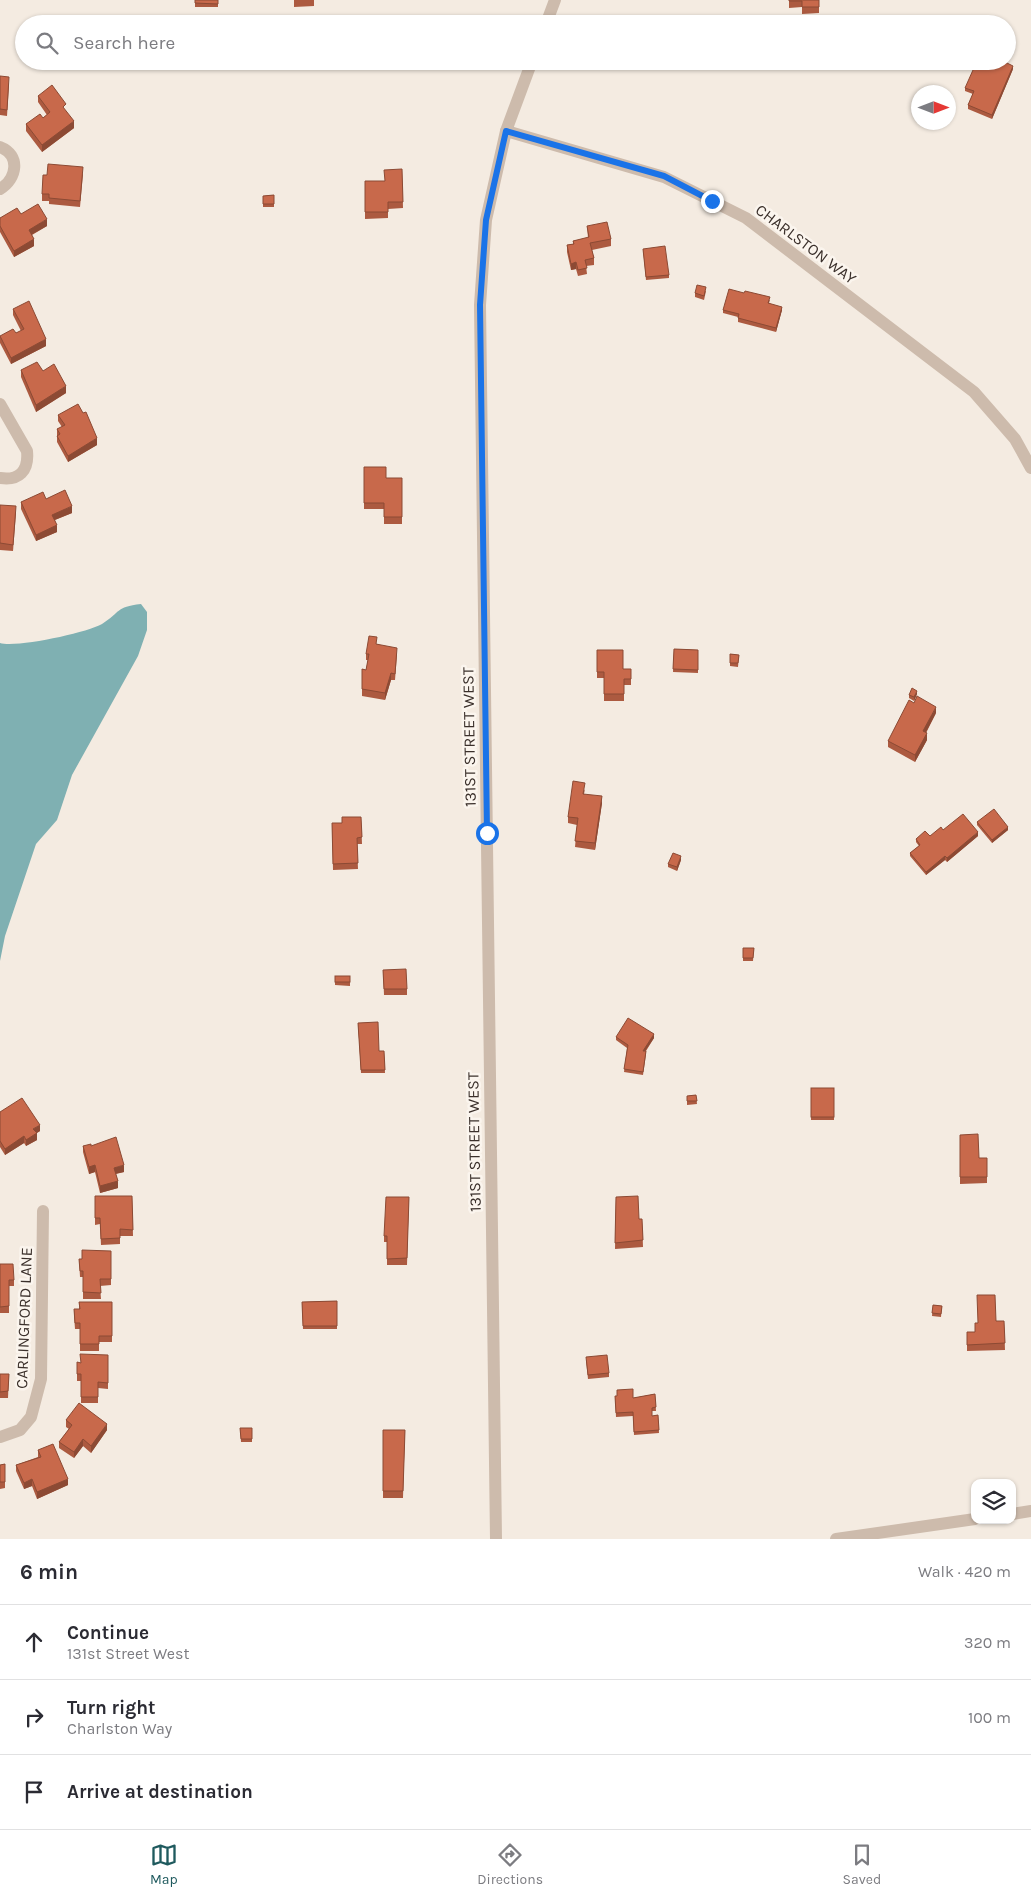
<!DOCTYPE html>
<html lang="en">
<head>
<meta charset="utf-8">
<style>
	:root { --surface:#fff; --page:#f2f2f3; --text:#2b2b33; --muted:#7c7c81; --line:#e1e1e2; --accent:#1f5a5e }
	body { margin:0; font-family:Karla,sans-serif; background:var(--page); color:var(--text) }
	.controls { position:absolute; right:15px; bottom:15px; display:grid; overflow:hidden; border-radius:10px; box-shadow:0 1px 4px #0004 }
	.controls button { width:45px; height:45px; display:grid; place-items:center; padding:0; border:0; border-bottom:1px solid var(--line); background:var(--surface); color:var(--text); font:25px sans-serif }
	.compass { position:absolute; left:911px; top:85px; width:45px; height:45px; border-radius:50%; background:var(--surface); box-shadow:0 1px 4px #0004; rotate:90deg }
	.stop { position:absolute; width:15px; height:15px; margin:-11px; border:4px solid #1a73e8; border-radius:50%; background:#fff }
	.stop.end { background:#1a73e8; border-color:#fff; box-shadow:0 1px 5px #0008 }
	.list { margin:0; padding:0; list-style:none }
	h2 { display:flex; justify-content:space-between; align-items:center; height:65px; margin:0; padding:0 20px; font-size:21px }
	h2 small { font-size:16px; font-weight:400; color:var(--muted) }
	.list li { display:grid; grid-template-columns:32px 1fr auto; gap:15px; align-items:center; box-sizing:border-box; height:75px; padding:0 20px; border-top:1px solid var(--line) }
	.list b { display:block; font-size:19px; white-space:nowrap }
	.list p { margin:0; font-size:16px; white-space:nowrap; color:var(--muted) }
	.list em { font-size:16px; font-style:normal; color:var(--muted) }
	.icon { flex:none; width:28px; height:28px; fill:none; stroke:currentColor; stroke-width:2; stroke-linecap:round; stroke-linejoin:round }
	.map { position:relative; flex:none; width:1031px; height:1539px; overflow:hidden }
	.search { position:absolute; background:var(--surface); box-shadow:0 1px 4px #0004; left:15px; right:15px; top:15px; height:55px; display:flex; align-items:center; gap:12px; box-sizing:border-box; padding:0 18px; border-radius:28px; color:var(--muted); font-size:19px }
	.sheet { height:290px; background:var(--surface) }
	nav { display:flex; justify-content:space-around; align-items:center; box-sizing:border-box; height:70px; border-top:1px solid var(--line); background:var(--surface); font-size:14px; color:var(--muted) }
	nav a { display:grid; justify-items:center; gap:2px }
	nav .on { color:var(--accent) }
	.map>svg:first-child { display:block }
	.water { fill:#7fb0b2 }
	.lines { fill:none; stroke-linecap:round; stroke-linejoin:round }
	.street { stroke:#cdbbac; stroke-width:12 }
	.wall { fill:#ac5a40 }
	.shaded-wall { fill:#8c4a34 }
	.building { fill:#c8694b; stroke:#8c4a34 }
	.route { stroke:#1a73e8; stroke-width:6 }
	.labels { text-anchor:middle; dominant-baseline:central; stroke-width:5; stroke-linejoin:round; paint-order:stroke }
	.street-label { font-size:16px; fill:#3b302b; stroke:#fbf5ee }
</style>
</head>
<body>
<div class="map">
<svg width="1031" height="1539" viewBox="0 0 1031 1539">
	<rect width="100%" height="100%" fill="#f4ebe1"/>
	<path class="water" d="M141,604L147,612V630L138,656L72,775L57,820L36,844L5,936L0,961V643C16,648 86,633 102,624C121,612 115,607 141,604Z"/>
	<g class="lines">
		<g class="street">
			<polyline points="546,24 555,0"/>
			<polyline points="506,131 664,177 746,218 974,392 1015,439 1031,468"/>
			<path d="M0,147C21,155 17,179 0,189"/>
			<path d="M0,404L27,451C29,471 19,481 0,478"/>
			<polyline points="0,1437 20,1430 31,1417 41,1379 43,1211"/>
			<polyline points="1012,1514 1031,1511"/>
			<polyline points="496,1539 480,305 486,220 506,131 532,61"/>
			<polyline points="836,1539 975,1519"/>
		</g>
	</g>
	<g class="wall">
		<rect x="195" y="0" width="23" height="7"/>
		<polygon points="294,0 314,0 314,6 294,7"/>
		<polygon points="789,0 819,0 819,13 802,14 802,7 789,8"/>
		<polygon points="1013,69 992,119 968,109 968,105 973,94 965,91 965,88"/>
		<polygon points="0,76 9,84 7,116 0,115"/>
		<polygon points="38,96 66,111 74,128 42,152 26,131 26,124 43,118 47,115 38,102"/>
		<polygon points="402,169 403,208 388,209 388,218 365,219 365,181 385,181"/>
		<polygon points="83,174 80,207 49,204 49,201 42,201 42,194"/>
		<polygon points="274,195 274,207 263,207 263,196"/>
		<polygon points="21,214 47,226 32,235 34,246 14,257 0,232 0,218"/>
		<polygon points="587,226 611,239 611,246 592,250 594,258 594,265 586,266 587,274 578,276 576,269 571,270 567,252 567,245 573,244 573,241 588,238"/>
		<polygon points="643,249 669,275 669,278 646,280"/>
		<polygon points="706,291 704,300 695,297 695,293"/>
		<polygon points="770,300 769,303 782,310 776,332 738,322 738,317 723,313 723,310"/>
		<polygon points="13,309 46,346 11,364 0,343 0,336 16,333 21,331 13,315"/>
		<polygon points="21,370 43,371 66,393 36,412 21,377"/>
		<polygon points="58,415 97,445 68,462 57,442 57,429 62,427 58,421"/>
		<polygon points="364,467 386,478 402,478 402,524 384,524 384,509 364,509"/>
		<polygon points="46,499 72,513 55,520 57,532 36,541 21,509 21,502"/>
		<polygon points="0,505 16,513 13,551 0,550"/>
		<polygon points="377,644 397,654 395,680 391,680 385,700 362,696 362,669 366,670 368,660 366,660 366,654"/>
		<polygon points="674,649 698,650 698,673 673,672"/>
		<polygon points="597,650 623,669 631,669 631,685 624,685 624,701 604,701 604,678 597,678"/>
		<polygon points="730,654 739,655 738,667 730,666"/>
		<polygon points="917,694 914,701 909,698 909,695"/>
		<polygon points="936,713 926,733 927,740 915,762 888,747 888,741"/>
		<polygon points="585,789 584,794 602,803 595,850 575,847 577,825 568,823 568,817"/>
		<polygon points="361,817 362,844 357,844 358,869 333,870 332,823 342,823"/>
		<polygon points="977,822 1008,830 992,843 977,825"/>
		<polygon points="943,830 978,836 947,862 945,860 926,875 910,856 910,853 919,846 916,842 916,839 930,836"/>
		<polygon points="681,860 677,871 668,867 668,864"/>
		<polygon points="743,948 754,948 753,961 743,961"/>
		<polygon points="383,970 407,989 407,995 384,995"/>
		<polygon points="335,976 350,976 350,986 335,985"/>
		<polygon points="358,1023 379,1051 384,1051 385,1073 361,1073"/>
		<polygon points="616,1037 654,1038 646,1051 646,1054 643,1075 624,1072 627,1048 616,1040"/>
		<rect x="811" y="1088" width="23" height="32"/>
		<polygon points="696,1095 697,1104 687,1105 687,1096"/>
		<polygon points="0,1112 40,1131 37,1133 37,1140 26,1146 24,1143 5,1155 0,1147"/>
		<polygon points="960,1135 979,1158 987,1158 987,1183 960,1184"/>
		<polygon points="83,1146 91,1146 124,1172 116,1174 118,1188 100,1193 95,1172 89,1174 83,1152"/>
		<polygon points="95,1196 132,1196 133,1236 120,1236 120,1244 101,1245 100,1224 95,1225"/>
		<polygon points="409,1197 407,1265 387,1265 387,1242 384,1242 384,1236"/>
		<polygon points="616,1197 639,1219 642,1219 643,1247 615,1249"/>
		<polygon points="111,1251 111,1285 100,1286 101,1299 83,1299 83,1277 80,1277 79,1259 82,1259"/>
		<polygon points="0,1264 14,1280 14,1286 9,1286 9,1313 0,1313"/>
		<polygon points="337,1301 337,1329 303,1329 302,1302"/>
		<polygon points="79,1302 112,1302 112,1342 99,1342 99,1351 80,1351 80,1329 75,1329 74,1315 74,1309 79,1309"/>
		<polygon points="933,1305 942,1306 941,1317 932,1316"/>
		<polygon points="996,1321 1004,1321 1005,1350 967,1351 967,1332 975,1332"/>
		<polygon points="108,1355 108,1389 98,1388 98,1403 81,1403 81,1381 77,1381 77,1369 80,1363"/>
		<polygon points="586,1360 609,1373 609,1377 588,1379"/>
		<polygon points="0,1374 9,1374 8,1398 0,1398"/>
		<polygon points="655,1394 656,1411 652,1411 652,1416 658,1415 659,1433 634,1435 633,1416 616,1417 615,1396 633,1398"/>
		<polygon points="66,1420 107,1430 91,1453 83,1446 74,1458 59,1448 59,1442 69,1429 66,1427"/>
		<polygon points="240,1428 252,1428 252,1442 241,1442"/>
		<polygon points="383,1430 405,1430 403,1498 383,1498"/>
		<polygon points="38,1450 68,1485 37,1499 32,1486 24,1489 16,1471 16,1465 38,1457"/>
		<polygon points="5,1464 5,1488 0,1489 0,1465"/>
	</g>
	<g class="shaded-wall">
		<polygon points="1013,66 1013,69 992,119 992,115"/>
		<polygon points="74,121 74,128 42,152 42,145"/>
		<polygon points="47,219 47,226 29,236 29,230"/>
		<polygon points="34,239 34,246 14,257 14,251"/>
		<polygon points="576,262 576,269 571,270 571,264"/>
		<polygon points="782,307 782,310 776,332 776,328"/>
		<polygon points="46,339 46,346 11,364 11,358"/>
		<polygon points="66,386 66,393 36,412 36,405"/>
		<polygon points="97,438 97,445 68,462 68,456"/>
		<polygon points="72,506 72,513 52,521 52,515"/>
		<polygon points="57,525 57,532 36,541 36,535"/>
		<polygon points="391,673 391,680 385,700 385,693"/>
		<polygon points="917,691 917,694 914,701 914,697"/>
		<polygon points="936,707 936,713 923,738 923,731"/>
		<polygon points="927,733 927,740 915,762 915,755"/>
		<polygon points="602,796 602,803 595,850 595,843"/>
		<polygon points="1008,827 1008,830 992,843 992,840"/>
		<polygon points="978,832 978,836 947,862 947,858"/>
		<polygon points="681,856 681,860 677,871 677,867"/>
		<polygon points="945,856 945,860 926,875 926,872"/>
		<polygon points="654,1034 654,1038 643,1054 643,1051"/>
		<polygon points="40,1125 40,1131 33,1135 33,1129"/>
		<polygon points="37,1133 37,1140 26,1146 26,1140"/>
		<polygon points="24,1136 24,1143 5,1155 5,1149"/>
		<polygon points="95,1165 95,1172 89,1174 89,1167"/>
		<polygon points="124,1165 124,1172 114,1174 114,1168"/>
		<polygon points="118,1181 118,1188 100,1193 100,1186"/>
		<polygon points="107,1424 107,1430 91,1453 91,1446"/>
		<polygon points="83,1439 83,1446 74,1458 74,1452"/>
		<polygon points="32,1479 32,1486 24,1489 24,1483"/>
		<polygon points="68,1479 68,1485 37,1499 37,1492"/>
	</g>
	<g class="building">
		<polygon points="195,0 218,0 218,4 195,3"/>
		<polygon points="789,0 819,0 819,7 802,7 802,1 789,1"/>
		<rect x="211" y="17" width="11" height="7"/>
		<polygon points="977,61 982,61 993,66 995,61 1003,61 1013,66 992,115 968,105 974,91 965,88"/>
		<polygon points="0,76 9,77 7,110 0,109"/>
		<polygon points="52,85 66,104 63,107 74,121 42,145 26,124 40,114 43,118 50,112 38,96"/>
		<polygon points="48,164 83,167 80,201 49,198 49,194 42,194 43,175 47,175"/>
		<polygon points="402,169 403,202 388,202 388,212 365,212 365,181 385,181 384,170"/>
		<polygon points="274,195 274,204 263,204 263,196"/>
		<polygon points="38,204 47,219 29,230 34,239 14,251 0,226 0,218 17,208 21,214"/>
		<polygon points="607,222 611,239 590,243 594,258 585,260 587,268 578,270 576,262 571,264 567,245 574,244 573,241 589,237 587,226"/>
		<polygon points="665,246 669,275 646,277 643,249"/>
		<polygon points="697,285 706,287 704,296 695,293"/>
		<polygon points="729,289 744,293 745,291 770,297 768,303 782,307 776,328 738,318 739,314 723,310"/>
		<polygon points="29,301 46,339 11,358 0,336 13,329 16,333 24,329 13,309"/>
		<polygon points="37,362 43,371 54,364 66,386 36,405 21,370"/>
		<polygon points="78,404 83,413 86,412 97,438 68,456 57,436 60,434 57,429 65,425 58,415"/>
		<polygon points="364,467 386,467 386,478 402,478 402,517 384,517 384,503 364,503"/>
		<polygon points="65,490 72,506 52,515 57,525 36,535 21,502 43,492 46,499"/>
		<polygon points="0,505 16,506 13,545 0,543"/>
		<polygon points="369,636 377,637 376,644 397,648 395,674 391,673 385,693 362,689 362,669 366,670 369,654 366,654"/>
		<polygon points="674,649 698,650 698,670 673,669"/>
		<polygon points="597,650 623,650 623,669 631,669 631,679 624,679 624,694 604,694 604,672 597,672"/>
		<polygon points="730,654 739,655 738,663 730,663"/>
		<polygon points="912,688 917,691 914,697 909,695"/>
		<polygon points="917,696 936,707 923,731 927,733 915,755 888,741 909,700 914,703"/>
		<polygon points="573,781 585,783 583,794 602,796 595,843 575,841 578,818 568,817"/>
		<polygon points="994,809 1008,827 992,840 977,822"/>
		<polygon points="963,814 978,832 947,858 945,856 926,872 910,853 920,845 916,839 925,831 930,836 941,827 943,830"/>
		<polygon points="342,817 361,817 362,837 357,838 358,863 333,864 332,823 342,823"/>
		<polygon points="673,853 681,856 677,867 668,864"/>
		<polygon points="743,948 754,948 753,958 743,958"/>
		<polygon points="406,969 407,989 384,989 383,970"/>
		<rect x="335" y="976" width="15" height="6"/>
		<polygon points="628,1018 654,1034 643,1051 646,1051 643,1072 624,1069 628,1045 616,1037"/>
		<polygon points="378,1022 379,1051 384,1051 385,1070 361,1070 358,1023"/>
		<rect x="811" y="1088" width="23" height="29"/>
		<polygon points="696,1095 697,1101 687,1101 687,1096"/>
		<polygon points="22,1098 40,1125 33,1129 37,1133 26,1140 24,1136 5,1149 0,1141 0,1112"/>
		<polygon points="978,1134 979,1158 987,1158 987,1177 960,1177 960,1135"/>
		<polygon points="116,1137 124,1165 114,1168 118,1181 100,1186 95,1165 89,1167 83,1146 91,1144 91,1146"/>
		<polygon points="95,1196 132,1196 133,1230 120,1229 120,1238 101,1239 100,1218 95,1218"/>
		<polygon points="638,1196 639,1219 642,1219 643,1240 615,1243 616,1197"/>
		<polygon points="386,1197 409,1197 407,1258 387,1259 387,1236 384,1236"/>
		<polygon points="82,1250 111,1251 111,1279 100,1279 101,1293 83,1292 83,1271 80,1271 79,1259 82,1259"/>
		<polygon points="0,1264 13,1264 14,1280 9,1280 9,1306 0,1307"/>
		<polygon points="977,1295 995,1295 996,1321 1004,1321 1005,1343 967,1345 967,1332 975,1332 975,1323 978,1323"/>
		<polygon points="337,1301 337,1326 303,1326 302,1302"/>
		<polygon points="79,1302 112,1302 112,1336 99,1336 99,1344 80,1344 80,1323 75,1323 74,1309 80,1309"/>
		<polygon points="933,1305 942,1306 941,1314 932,1313"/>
		<polygon points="80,1354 108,1355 108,1383 98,1382 98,1397 81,1397 81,1374 77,1374 77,1362 81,1363"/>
		<polygon points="607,1355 609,1373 588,1375 586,1357"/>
		<polygon points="0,1374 9,1374 8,1391 0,1392"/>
		<polygon points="633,1389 633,1398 655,1394 656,1407 652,1408 652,1416 658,1415 659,1430 634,1432 633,1412 616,1413 615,1396 617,1396 617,1390"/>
		<polygon points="79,1403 107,1424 91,1446 83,1439 74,1452 59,1442 72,1425 66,1420"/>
		<polygon points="240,1428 252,1428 252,1439 241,1439"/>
		<polygon points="383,1430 405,1430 403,1491 383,1491"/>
		<polygon points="53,1444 68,1479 37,1492 32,1479 24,1483 16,1465 41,1457 38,1450"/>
		<polygon points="5,1464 5,1482 0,1482 0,1465"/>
	</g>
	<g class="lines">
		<polyline class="route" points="487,833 480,305 486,220 506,131 664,176 712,201"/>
	</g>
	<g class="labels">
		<g class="street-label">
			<text transform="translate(806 244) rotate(37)">CHARLSTON WAY</text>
			<text transform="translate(469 737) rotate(-91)">131ST STREET WEST</text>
			<text transform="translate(474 1142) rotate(-91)">131ST STREET WEST</text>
			<text transform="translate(24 1318) rotate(-88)">CARLINGFORD LANE</text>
		</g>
	</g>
</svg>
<div class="controls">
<button><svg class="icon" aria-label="layers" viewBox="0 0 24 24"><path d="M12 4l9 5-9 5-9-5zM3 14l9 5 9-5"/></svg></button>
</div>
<svg class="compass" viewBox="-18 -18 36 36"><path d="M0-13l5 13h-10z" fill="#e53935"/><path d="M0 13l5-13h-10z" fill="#7c7c81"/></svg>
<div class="stop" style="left:487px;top:833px"></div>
<div class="stop end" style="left:712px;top:201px"></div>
<div class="search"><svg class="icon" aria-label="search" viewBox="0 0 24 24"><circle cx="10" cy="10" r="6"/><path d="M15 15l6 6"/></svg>Search here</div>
</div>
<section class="sheet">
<h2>6 min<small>Walk · 420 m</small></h2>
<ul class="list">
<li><svg class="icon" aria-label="ahead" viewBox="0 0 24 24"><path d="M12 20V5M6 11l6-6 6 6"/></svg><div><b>Continue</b><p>131st Street West</p></div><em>320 m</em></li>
<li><svg class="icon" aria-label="right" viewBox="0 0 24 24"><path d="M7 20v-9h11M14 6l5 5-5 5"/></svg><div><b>Turn right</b><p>Charlston Way</p></div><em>100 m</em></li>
<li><svg class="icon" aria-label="arrive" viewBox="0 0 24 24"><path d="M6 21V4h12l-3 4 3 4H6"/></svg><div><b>Arrive at destination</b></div></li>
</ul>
</section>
<nav>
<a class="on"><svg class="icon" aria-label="map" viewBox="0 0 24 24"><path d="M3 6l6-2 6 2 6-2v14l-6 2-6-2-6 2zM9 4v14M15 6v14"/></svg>Map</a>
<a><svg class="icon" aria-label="directions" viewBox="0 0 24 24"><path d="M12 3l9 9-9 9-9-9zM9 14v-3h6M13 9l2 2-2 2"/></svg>Directions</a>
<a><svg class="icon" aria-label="saved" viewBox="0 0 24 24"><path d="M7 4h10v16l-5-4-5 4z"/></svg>Saved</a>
</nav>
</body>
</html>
